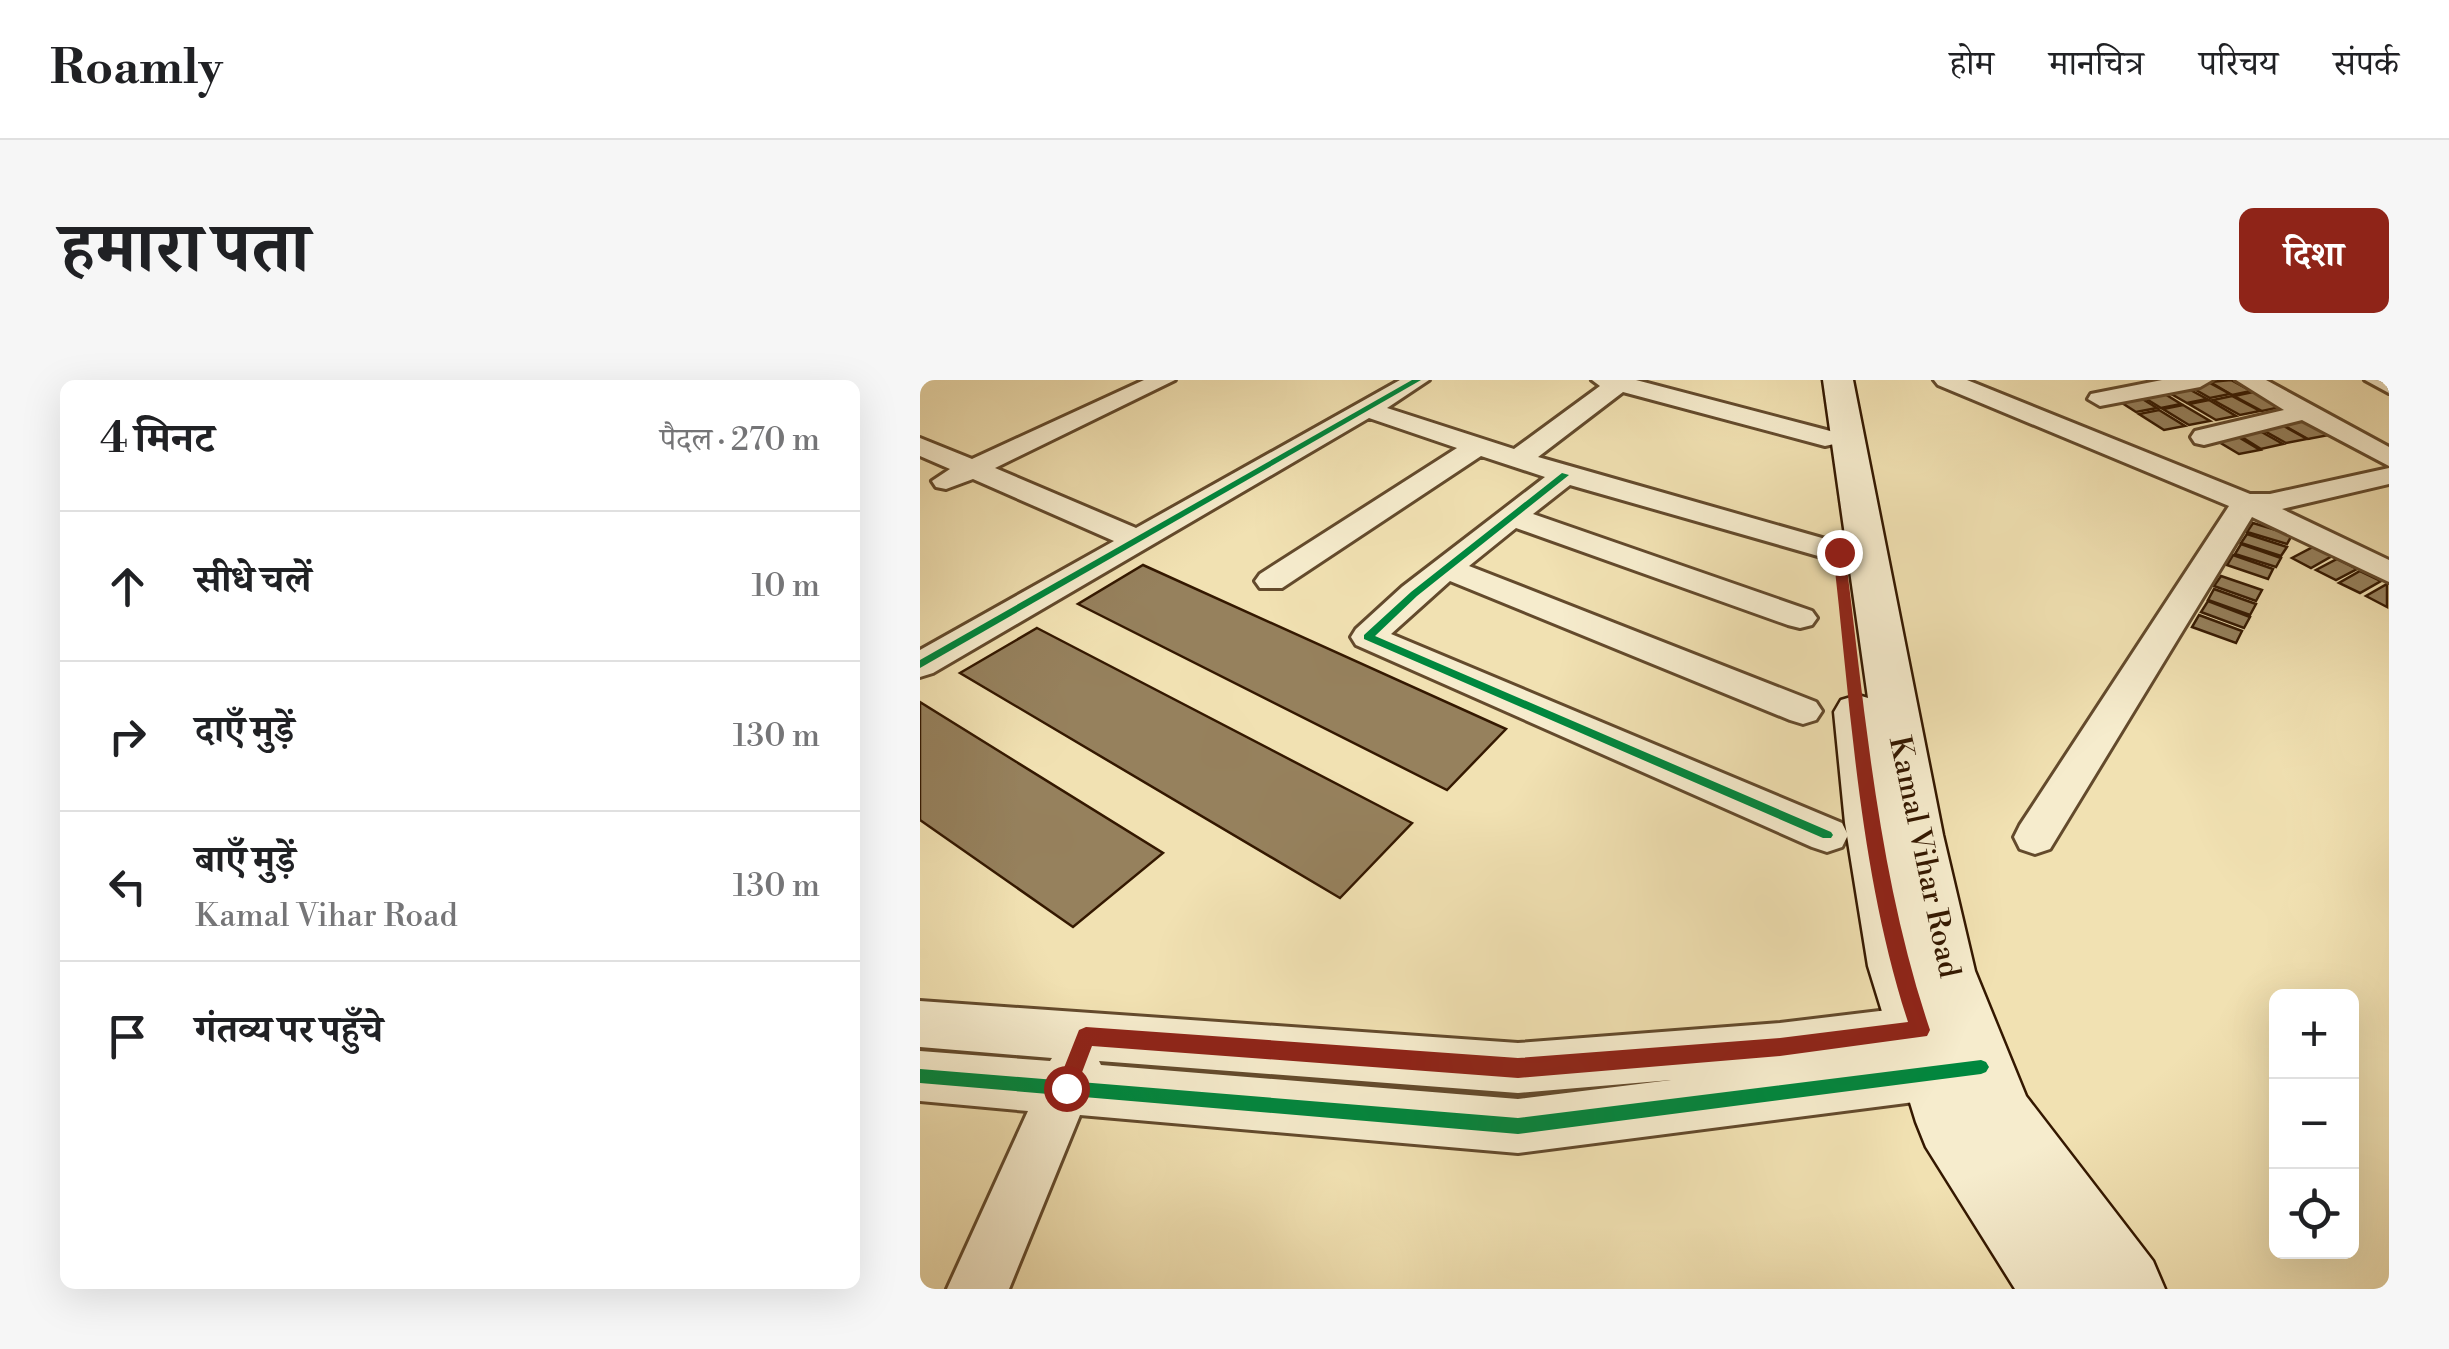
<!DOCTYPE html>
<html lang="hi">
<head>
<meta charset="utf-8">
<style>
	:root { --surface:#fff; --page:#f6f6f6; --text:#202124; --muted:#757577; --line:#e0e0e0; --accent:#8f2418 }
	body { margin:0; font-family:"Libre Bodoni","Noto Serif Devanagari",serif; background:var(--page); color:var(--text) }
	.controls { position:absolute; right:30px; bottom:30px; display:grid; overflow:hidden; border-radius:15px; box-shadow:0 10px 40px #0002 }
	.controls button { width:90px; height:90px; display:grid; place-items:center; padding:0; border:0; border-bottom:2px solid var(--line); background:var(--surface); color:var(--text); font:50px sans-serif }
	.stop { position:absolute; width:30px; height:30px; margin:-22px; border:8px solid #8f2418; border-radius:50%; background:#fff }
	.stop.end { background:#8f2418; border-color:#fff; box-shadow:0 2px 10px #0008 }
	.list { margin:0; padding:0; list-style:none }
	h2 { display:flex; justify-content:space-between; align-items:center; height:130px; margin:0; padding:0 40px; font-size:42px }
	h2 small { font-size:32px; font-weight:400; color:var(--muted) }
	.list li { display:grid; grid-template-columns:65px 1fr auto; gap:30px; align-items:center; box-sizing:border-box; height:150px; padding:0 40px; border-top:2px solid var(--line) }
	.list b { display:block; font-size:38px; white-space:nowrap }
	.list p { margin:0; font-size:32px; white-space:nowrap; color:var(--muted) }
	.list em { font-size:32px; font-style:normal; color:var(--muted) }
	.icon { flex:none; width:55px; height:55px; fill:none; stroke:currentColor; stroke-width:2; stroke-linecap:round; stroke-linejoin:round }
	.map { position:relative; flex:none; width:1469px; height:909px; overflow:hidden; border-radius:15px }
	header { display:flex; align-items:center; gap:60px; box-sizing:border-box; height:140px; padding:0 50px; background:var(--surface); border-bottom:2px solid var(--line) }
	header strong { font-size:48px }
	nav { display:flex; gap:55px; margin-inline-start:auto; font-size:35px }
	.intro { display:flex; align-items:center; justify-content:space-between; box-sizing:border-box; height:240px; padding:0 60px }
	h1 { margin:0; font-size:70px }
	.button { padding:25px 45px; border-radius:15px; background:var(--accent); color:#fff; font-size:35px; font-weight:700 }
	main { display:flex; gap:60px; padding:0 60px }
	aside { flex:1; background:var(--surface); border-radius:15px; box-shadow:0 10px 40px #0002 }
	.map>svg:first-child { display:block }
	.building { fill:#96815d; stroke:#341800; stroke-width:2.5 }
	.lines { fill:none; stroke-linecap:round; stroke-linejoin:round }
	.street-casing { stroke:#634a2c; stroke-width:6 }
	.secondary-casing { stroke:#341800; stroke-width:5 }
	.street { fill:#f6eccd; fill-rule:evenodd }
	.secondary { fill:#f6eccd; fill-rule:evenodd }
	.cycleway-casing { stroke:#f6eccd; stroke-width:7 }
	.cycleway { fill:#00873e; fill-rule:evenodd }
	.route { fill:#8f2418 }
	.labels { text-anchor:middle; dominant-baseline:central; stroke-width:10; stroke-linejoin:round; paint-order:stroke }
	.street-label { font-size:30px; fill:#341800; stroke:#f6eccd }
</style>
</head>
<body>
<header>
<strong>Roamly</strong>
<nav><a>होम</a><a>मानचित्र</a><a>परिचय</a><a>संपर्क</a></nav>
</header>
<div class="intro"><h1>हमारा पता</h1><a class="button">दिशा</a></div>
<main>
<aside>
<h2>4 मिनट<small>पैदल · 270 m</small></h2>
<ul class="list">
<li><svg class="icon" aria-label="ahead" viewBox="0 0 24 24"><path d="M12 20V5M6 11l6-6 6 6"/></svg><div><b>सीधे चलें</b></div><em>10 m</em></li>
<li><svg class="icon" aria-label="right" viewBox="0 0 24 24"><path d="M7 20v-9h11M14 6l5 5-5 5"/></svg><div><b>दाएँ मुड़ें</b></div><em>130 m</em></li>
<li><svg class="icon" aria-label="left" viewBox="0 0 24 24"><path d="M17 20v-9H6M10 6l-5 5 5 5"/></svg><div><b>बाएँ मुड़ें</b><p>Kamal Vihar Road</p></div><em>130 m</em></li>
<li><svg class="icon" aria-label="arrive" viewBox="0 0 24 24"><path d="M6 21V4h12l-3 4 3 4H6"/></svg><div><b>गंतव्य पर पहुँचे</b></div></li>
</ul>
</aside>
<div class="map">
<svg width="1469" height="909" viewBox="0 0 1469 909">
	<rect width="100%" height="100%" fill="#f1e1b2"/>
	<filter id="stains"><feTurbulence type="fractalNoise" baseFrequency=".002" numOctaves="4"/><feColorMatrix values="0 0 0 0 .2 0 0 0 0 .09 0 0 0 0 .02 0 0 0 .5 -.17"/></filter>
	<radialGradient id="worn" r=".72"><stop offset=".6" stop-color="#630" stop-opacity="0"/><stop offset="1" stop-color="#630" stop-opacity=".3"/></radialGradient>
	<g class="building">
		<polygon points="1311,0 1331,11 1312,15 1290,2"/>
		<polygon points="1288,2 1310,14 1290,18 1269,6"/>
		<polygon points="1265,7 1287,19 1267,23 1246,11"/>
		<polygon points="1240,11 1261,24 1241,28 1220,15"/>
		<polygon points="1333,12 1361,27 1342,31 1314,16"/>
		<polygon points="1216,15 1237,28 1216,32 1196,19"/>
		<polygon points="1312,16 1340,31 1320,35 1293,20"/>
		<polygon points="1289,20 1316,36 1296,40 1269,24"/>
		<polygon points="1263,25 1290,41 1269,45 1243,29"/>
		<polygon points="1239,30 1265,46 1244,50 1219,34"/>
		<polygon points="1384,41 1409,55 1388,59 1363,45"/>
		<polygon points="1362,45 1387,59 1366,63 1341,49"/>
		<polygon points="1338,50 1363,64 1341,69 1317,54"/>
		<polygon points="1315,55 1340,70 1319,74 1294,59"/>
		<polygon points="1333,143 1372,155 1367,164 1327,152"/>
		<polygon points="1327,154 1367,167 1361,176 1321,163"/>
		<polygon points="1321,164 1361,178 1356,187 1315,174"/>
		<polygon points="1393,167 1412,176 1391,188 1372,178"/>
		<polygon points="1313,175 1353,189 1348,199 1307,185"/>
		<polygon points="1417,179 1437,189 1416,200 1396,190"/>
		<polygon points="223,185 586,349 527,410 158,224"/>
		<polygon points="1440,191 1461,201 1440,213 1419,203"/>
		<polygon points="1301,196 1342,210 1336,221 1294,206"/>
		<polygon points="1467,204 1467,227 1446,216"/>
		<polygon points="1294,209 1336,224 1330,235 1288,220"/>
		<polygon points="1288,221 1330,237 1324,248 1281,232"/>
		<polygon points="1279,235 1322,251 1316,263 1272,247"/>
		<polygon points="117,248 492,443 420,518 40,293"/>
		<polygon points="0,322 243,473 153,547 0,440"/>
	</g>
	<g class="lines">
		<g class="street-casing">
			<g id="street">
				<polygon points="224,0 255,0 75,88 216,148 480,0 509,0 467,28 594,69 680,6 672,0 716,0 914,52 918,58 914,64 905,66 703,12 618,77 930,166 934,173 930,180 919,182 650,105 613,134 892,231 897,238 892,245 880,248 868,245 596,148 549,186 896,322 902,331 896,340 883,344 870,340 530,201 471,254 922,443 928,455 922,467 907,472 892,467 436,265 431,257 436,249 482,207 625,97 561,76 362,208 340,208 335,201 340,194 537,68 449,38 13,293 0,297 0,270 194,161 53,99 26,109 16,107 12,101 30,89 0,76 0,58 52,79"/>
				<polygon points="1014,0 1047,0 1330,114 1350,114 1469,88 1469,104 1362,129 1469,180 1469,202 1332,137 1130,469 1115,474 1100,469 1094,457 1100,445 1309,126 1018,5"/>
				<polygon points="1242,0 1292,0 1280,7 1180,26 1168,19 1171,14"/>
				<polygon points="1316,0 1346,0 1469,67 1469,86 1382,40 1284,65 1275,63 1271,57 1275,51 1364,30"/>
				<polygon points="1445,0 1469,0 1469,13"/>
				<path d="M0,621L598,663L860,643L1026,623L1044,630L1051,647L1044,664L1037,666L1059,673L1067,691L1059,709L1041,716L598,773L160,735L89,909H27L108,731L0,721V671L130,681L132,678L0,667ZM179,681L598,713L751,700L598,719L181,685Z"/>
			</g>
		</g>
		<g class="secondary-casing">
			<polygon id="secondary" points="903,0 933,0 1023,455 1055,591 1106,716 1233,881 1245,909 1095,909 1006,767 996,742 948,586 925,443 914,332 921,320 938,315 948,318"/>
		</g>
		<use href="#street" class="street"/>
		<use href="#secondary" class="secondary"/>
		<g class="cycleway-casing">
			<g id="cycleway">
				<polygon points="492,0 501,0 0,288 0,280"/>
				<polygon points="642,93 649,95 497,216 455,256 911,452 913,455 911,458 903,458 444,259 444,255 491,212"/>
				<polygon points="1061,680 1066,682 1069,687 1066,692 1061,694 598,754 0,703 0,689 598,738"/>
			</g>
		</g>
		<use href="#cycleway" class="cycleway"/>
	</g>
	<path class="route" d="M919,169L925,172C945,332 958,496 1010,650L1007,656L860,676L598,698L172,666L153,716H139L136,708L159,650L166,647L598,678L860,658L988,642C939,491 931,329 913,172Z"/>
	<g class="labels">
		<g class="street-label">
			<text transform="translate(1004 477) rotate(78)">Kamal Vihar Road</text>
		</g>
	</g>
	<rect width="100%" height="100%" filter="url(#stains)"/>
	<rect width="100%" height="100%" fill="url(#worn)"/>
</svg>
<div class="controls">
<button>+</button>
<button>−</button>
<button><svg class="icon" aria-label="locate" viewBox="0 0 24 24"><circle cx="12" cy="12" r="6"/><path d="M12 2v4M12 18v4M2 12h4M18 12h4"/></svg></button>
</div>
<div class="stop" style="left:146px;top:708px"></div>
<div class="stop end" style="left:919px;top:172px"></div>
</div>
</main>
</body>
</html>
